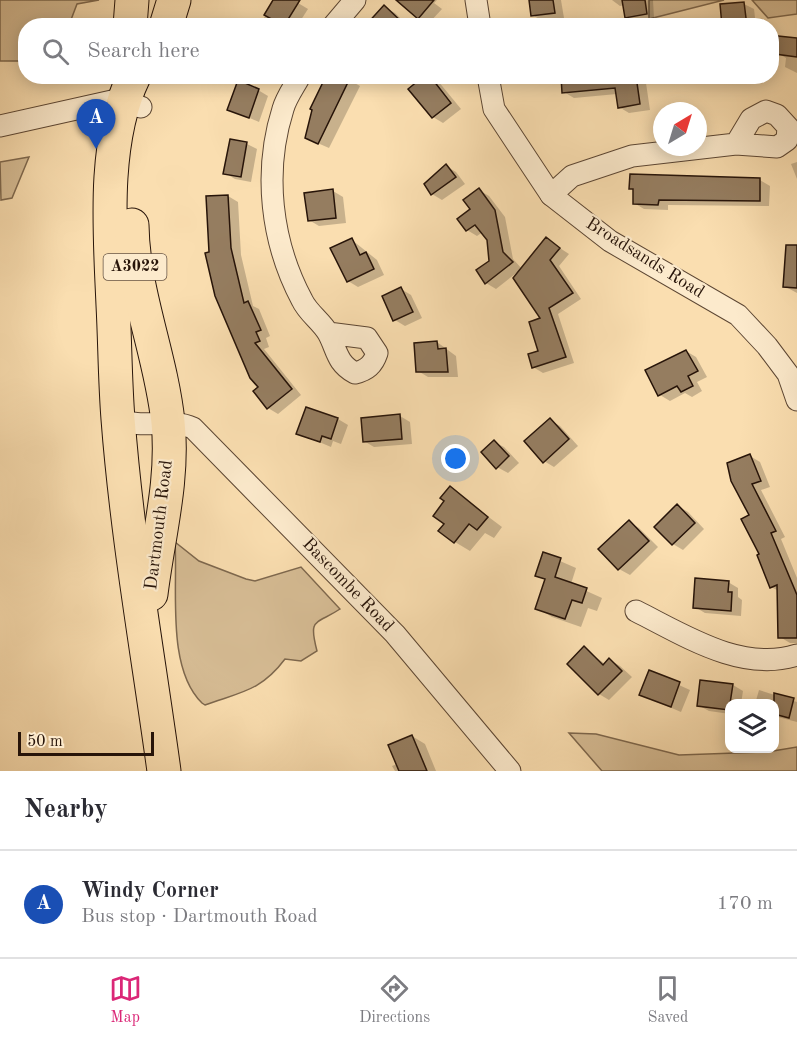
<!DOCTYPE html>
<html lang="en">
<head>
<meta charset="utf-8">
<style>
	:root { --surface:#fff; --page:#f7f7f7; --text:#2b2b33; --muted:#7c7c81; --line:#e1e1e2; --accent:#db2777 }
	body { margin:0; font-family:"Old Standard TT",serif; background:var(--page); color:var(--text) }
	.controls { position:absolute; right:18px; bottom:18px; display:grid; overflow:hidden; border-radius:12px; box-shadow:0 3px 15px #0003 }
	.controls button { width:54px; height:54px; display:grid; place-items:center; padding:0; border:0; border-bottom:2px solid var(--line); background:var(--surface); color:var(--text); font:30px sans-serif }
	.compass { position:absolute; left:653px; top:102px; width:54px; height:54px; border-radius:50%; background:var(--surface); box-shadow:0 3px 15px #0003; rotate:38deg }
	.scale { position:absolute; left:18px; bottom:15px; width:136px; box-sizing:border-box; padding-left:6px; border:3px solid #271409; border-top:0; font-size:16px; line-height:21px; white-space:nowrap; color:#271409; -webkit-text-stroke:4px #fceacc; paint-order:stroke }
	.you { position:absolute; left:456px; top:459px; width:21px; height:21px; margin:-15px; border:4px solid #fff; border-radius:50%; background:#1a73e8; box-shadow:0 0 0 9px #1a73e833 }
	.badge { display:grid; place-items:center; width:39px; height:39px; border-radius:50%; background:var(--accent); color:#fff; font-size:20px; font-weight:700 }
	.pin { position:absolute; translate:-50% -50px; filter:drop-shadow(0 2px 3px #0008) }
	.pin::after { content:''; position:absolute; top:32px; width:21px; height:18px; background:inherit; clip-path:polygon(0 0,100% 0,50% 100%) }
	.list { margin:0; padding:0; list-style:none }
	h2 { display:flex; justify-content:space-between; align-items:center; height:78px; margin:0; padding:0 24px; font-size:26px }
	h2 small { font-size:20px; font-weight:400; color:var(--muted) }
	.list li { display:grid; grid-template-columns:39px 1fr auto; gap:18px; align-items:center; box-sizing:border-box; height:108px; padding:0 24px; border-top:2px solid var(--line) }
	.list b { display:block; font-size:22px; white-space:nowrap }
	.list p { margin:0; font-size:20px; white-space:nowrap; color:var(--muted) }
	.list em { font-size:20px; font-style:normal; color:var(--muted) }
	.icon { flex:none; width:33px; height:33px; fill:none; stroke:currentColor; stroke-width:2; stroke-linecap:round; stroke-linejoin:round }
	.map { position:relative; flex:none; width:797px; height:771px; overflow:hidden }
	.search { position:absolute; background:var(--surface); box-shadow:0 3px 15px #0003; left:18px; right:18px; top:18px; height:66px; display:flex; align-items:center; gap:15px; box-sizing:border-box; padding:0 21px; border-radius:24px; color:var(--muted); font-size:22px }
	.sheet { height:186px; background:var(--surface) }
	nav { display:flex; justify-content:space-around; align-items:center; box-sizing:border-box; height:84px; border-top:2px solid var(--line); background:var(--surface); font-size:16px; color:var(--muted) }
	nav a { display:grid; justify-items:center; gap:3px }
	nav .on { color:var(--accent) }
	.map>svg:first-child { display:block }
	.green { fill:#d6bc94; stroke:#7e684e; stroke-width:1.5 }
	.shadow { fill:#0003 }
	.building { fill:#957d60; stroke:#271409; stroke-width:1.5 }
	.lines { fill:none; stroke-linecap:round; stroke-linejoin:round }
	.minor-casing { stroke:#5c4633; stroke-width:23 }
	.primary-casing { stroke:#271409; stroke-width:35 }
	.minor { stroke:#fceacc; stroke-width:21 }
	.primary { stroke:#fadeb0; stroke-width:33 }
	.labels { text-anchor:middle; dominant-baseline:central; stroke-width:4.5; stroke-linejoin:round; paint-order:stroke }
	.shield { fill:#fceacc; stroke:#675444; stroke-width:1.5 }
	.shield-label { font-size:16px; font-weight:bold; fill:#271409 }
	.street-label { font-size:18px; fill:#271409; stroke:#fceacc }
</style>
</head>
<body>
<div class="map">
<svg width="797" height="771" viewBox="0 0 797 771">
	<rect width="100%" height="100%" fill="#fadeb0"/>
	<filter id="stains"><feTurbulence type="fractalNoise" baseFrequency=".00333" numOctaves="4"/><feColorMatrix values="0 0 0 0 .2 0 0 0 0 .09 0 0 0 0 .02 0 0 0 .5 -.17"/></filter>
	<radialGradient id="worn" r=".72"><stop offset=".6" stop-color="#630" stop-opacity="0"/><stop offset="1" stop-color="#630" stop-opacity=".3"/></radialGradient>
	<g class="green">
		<polygon points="0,0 99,0 77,4 69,25 26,26 23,61 0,61"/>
		<polygon points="649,0 724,0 649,19"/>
		<polygon points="752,0 797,0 797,14 768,18"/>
		<polygon points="29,157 12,198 1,200 0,162"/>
		<path d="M175,542L199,561L246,579L255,581L301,567L340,609C316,625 308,617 317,651L301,661L285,659C261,691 241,692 205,705L202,703C166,668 178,588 175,542Z"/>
		<polygon points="569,733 596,734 679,755 767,752 797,747 797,771 602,771"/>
	</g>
	<g class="shadow">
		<polygon points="275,0 293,0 308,9 297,26 259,26"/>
		<polygon points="405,0 437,0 434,3 442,9 429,23 419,17"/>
		<polygon points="530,0 561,0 564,18 543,21 532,15"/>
		<polygon points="612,0 653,0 654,18 634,21 626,17 625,5 620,6"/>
		<polygon points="744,4 754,9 756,26 724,26"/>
		<polygon points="384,7 395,13 408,26 367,26"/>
		<polygon points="797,39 797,73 785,67 786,58 777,53"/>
		<polygon points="342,76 360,86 329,148 306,138 314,109"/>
		<polygon points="426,76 438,81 461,109 443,123 433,117"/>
		<polygon points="672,76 711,76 711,81 683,84"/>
		<polygon points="636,77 646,83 650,110 629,113 619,107 617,94 574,98 564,92"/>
		<polygon points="258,90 268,96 259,122 229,109"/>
		<polygon points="231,141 247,144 257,149 251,182 235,179 225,173"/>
		<polygon points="797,162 797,179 791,164"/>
		<polygon points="446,166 456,172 465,184 442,200 432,194"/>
		<polygon points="760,180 770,186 769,206 668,205 668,210 644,209 634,203 635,190 631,188"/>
		<polygon points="479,190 489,196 505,217 513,259 522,269 546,239 569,254 559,266 581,299 558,314 574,363 543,373 533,367 540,352 542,319 520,270 496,289 486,283 491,261 488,240 483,232 477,236 467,230"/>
		<polygon points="333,191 343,197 346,223 319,226 309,220"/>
		<polygon points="228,196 238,202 241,255 253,306 259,309 270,336 266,338 269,347 264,349 301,395 278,414 268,408 210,253 208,197"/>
		<polygon points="352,240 377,260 384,275 358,287 348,281"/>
		<polygon points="797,261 797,293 784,286"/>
		<polygon points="401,289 411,295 422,318 405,326 395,320"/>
		<polygon points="437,342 456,356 458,377 428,377 418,371"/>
		<polygon points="686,351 696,357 707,377 697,382 702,391 692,397 685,393 670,401 660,395"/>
		<polygon points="400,416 410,422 412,444 374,447 364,441"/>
		<polygon points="338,419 348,425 341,444 333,441 331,447 298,433"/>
		<polygon points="550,420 560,426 578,446 554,467 544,461"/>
		<polygon points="494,442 504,447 519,463 508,473 497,467"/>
		<polygon points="750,456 760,462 770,487 761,490 785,537 781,539 797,578 797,643 790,643 780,637 779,591 771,587 751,515"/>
		<polygon points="450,488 502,527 494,538 485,533 470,551 455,542 446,524"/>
		<polygon points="678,506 688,512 704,529 683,550 673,544"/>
		<polygon points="629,522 639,528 658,547 630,575 619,569"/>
		<polygon points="544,554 576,568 571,584 602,598 597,611 588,608 581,627 552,617 537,608 546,580 537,575"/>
		<polygon points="728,582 738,588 738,597 742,600 741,616 705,613 695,607"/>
		<polygon points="584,648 605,664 610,660 620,666 632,677 609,700 599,694 569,664"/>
		<polygon points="650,672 690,690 681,712 641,695"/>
		<polygon points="733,685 743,691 741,704 730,704 730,714 709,711 698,705"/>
		<polygon points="759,690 797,702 797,722 774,716 774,704 755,704"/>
		<polygon points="412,736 425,744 436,771 395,771 392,766 397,764"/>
	</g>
	<g class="building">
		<polygon points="273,0 300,0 284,26 264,15"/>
		<polygon points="396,0 434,0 418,19"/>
		<polygon points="529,0 553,0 555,13 531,16"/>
		<polygon points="622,0 645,0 647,14 625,18"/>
		<polygon points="744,2 747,26 722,26 720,4"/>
		<polygon points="384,5 406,26 365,26"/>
		<polygon points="778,36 797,38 797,57 775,54"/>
		<polygon points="326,76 351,76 318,144 305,138 312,110 310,109"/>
		<polygon points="424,76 430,76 451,103 432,118 408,89"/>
		<polygon points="561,76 636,76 640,104 618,108 615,88 562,93"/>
		<polygon points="238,80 259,89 249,118 227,110"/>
		<polygon points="230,139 247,142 241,177 223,174"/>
		<polygon points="446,164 456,177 431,195 424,184"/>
		<polygon points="630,174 760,178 760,201 659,200 658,205 633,204 633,189 629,189"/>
		<polygon points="479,188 495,210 503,252 513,262 485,284 476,270 489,261 487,240 475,225 466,231 457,219 470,209 463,200"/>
		<polygon points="333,189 336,218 308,221 304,193"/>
		<polygon points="228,195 231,248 244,303 248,301 261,330 256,332 260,341 255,343 292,389 267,409 253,391 258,387 250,378 215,296 205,253 209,252 206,196"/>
		<polygon points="546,237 560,248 550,260 573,293 549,308 566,357 532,368 528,354 538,351 529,322 540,318 513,278"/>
		<polygon points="352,238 360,255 366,252 374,269 347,282 330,248"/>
		<polygon points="786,245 797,245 797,288 783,287"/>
		<polygon points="401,287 413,312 393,321 382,296"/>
		<polygon points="437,341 438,349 446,348 448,372 416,372 414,343"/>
		<polygon points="686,350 698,371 688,376 693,386 681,392 677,386 658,396 645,370"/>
		<polygon points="306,407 338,418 331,439 322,436 320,442 296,434"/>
		<polygon points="400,414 402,439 363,442 361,418"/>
		<polygon points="550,418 569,439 543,463 524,441"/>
		<polygon points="494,440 509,456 496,469 481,452"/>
		<polygon points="750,454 761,481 752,484 776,531 771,533 797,595 797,638 778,638 777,585 770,588 757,555 759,554 741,519 749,515 731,481 727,463"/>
		<polygon points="450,486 488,517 477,530 469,524 454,543 438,531 444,524 433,516 444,501 440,498"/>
		<polygon points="677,504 695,523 672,545 654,527"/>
		<polygon points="629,520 649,541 618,570 598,549"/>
		<polygon points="543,552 561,558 555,577 587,588 582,603 572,600 565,619 535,609 545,579 535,576"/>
		<polygon points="695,578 729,581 728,592 732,592 731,611 693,608"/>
		<polygon points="584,646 603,665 609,658 622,671 598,695 567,664"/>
		<polygon points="649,670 680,682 671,707 639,695"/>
		<polygon points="700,680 733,684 729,710 697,706"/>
		<polygon points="774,693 794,698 789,718 774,714"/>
		<polygon points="412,735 427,771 399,771 388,745"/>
	</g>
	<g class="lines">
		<g class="minor-casing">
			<g id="minor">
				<polyline points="476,0 480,26"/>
				<polyline points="333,26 355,0"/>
				<path d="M300,76C294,87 286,98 283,109C263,172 271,242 302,300C308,313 321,321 328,333C337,349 336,363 355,373C367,370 373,365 377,353L367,338L328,333"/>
				<polyline points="488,76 494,109 551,195 610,241 738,315 767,346 788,374 797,400"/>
				<polyline points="0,126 112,101 141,107"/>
				<polyline points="551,195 572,176 632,156 736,144 751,119 766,111 777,115 788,127 787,140 777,147 736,144"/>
				<path d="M118,419C143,430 169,417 193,428L395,634L510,771"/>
				<path d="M636,611C684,635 742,673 797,655"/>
			</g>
		</g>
		<g class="primary-casing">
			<g id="primary">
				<polyline points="130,26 132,0"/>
				<polyline points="166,26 174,0"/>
				<path d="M134,76C102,142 110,234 113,305C115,343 115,381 118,419C127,537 148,654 164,771"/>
				<path d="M132,225C133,293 161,355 168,422C174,480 158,537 151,594"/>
			</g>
		</g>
		<use href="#minor" class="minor"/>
		<use href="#primary" class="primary"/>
	</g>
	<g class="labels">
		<rect class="shield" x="103.5" y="254" width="63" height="26" rx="4.5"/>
		<g class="shield-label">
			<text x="135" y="267">A3022</text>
		</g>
		<g class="street-label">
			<text transform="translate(645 258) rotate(32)">Broadsands Road</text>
			<text transform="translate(159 525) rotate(-83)">Dartmouth Road</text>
			<text transform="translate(348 585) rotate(46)">Bascombe Road</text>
		</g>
	</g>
	<rect width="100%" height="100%" filter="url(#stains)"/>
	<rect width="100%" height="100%" fill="url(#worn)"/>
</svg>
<div class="controls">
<button><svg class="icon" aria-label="layers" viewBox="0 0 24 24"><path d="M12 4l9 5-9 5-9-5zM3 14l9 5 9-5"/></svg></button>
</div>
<svg class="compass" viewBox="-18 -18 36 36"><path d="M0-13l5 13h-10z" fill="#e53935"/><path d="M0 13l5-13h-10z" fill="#7c7c81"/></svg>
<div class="scale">50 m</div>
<div class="you"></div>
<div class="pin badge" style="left:96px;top:149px;background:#1a4fb4">A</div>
<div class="search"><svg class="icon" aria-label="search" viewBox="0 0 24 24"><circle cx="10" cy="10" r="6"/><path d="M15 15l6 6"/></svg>Search here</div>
</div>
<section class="sheet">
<h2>Nearby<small></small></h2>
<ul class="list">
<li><span class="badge" style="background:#1a4fb4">A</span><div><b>Windy Corner</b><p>Bus stop · Dartmouth Road</p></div><em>170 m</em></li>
</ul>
</section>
<nav>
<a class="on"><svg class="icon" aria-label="map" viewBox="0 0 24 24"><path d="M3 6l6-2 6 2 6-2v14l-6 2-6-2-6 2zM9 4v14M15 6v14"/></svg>Map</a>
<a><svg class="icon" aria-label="directions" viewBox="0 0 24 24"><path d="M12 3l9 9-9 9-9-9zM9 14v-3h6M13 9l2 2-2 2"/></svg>Directions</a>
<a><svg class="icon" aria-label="saved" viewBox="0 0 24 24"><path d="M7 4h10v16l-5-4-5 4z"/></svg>Saved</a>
</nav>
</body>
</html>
